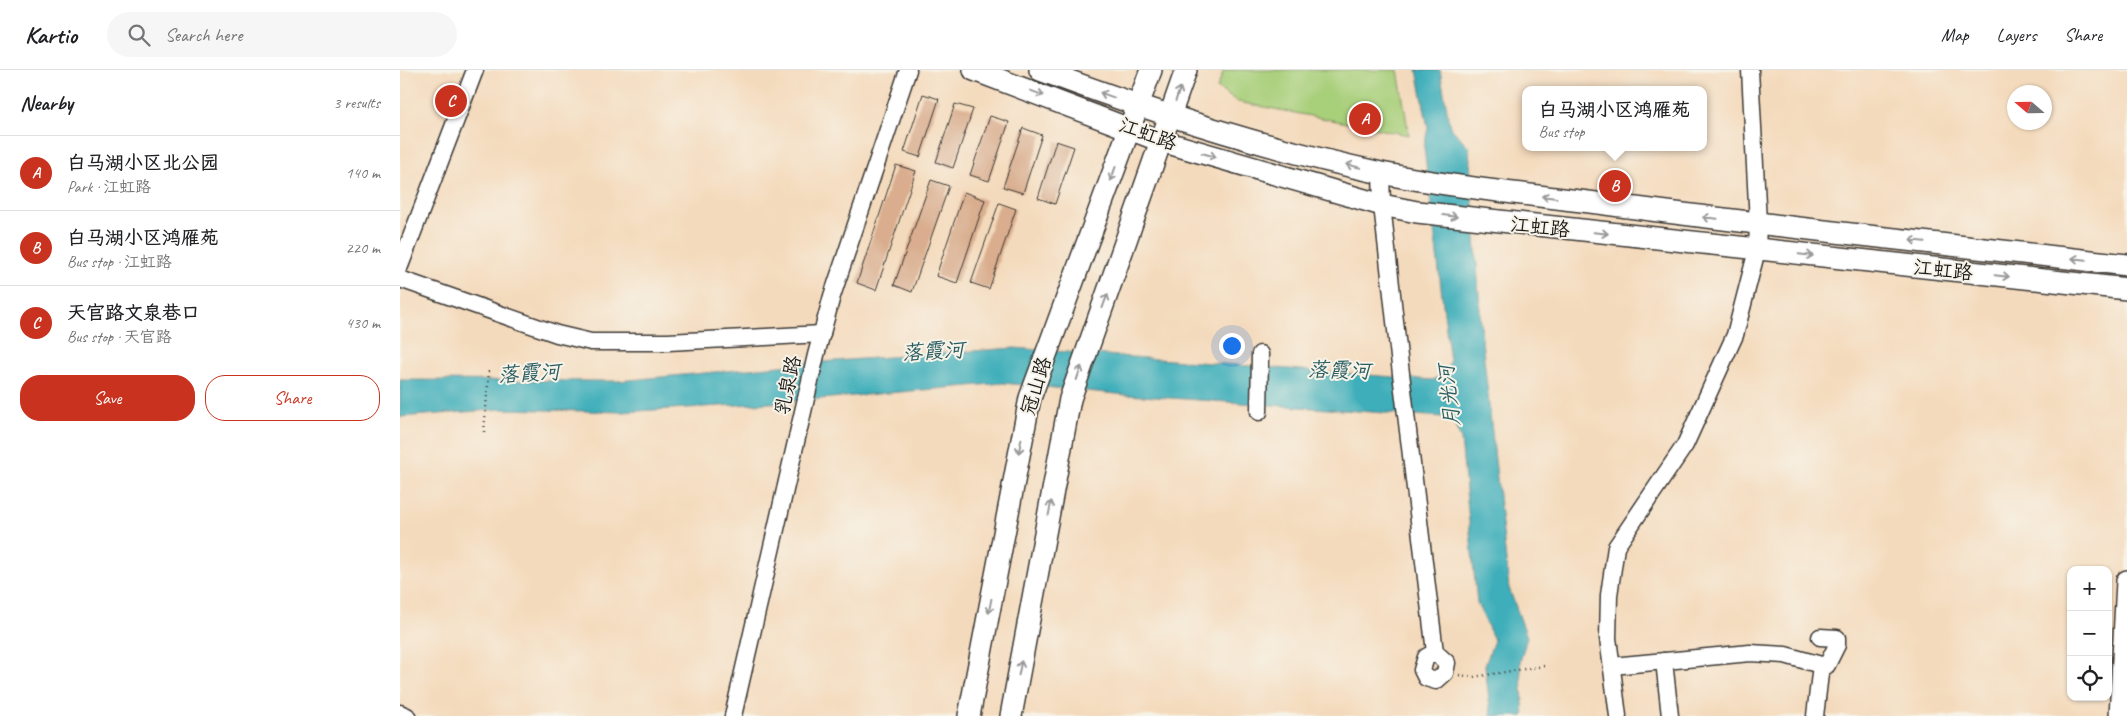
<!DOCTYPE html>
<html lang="en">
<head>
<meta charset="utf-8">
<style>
	:root { --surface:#fff; --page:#f6f6f6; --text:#202124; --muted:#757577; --line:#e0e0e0; --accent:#c8321e }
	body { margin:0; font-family:Caveat,"LXGW WenKai TC",sans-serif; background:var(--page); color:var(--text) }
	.controls { position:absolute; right:15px; bottom:15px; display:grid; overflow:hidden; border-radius:10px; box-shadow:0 1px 4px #0004 }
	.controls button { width:45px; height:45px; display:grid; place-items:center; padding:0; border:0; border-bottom:1px solid var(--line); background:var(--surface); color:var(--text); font:25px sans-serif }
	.compass { position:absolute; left:1607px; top:15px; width:45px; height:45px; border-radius:50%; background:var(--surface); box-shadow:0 1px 4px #0004; rotate:290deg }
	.you { position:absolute; left:831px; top:275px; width:18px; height:18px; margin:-12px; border:4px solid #fff; border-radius:50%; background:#1a73e8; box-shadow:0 0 0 8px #1a73e833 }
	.badge { display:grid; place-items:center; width:32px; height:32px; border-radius:50%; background:var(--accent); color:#fff; font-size:16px; font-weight:700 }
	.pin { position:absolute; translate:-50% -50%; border:2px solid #fff; box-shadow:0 1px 5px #0006 }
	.popup { position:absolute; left:1122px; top:16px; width:185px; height:65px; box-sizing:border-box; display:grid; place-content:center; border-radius:10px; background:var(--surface); filter:drop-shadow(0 1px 4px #0005); font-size:16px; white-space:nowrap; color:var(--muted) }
	.popup b { font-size:19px; color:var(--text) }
	.popup::after { content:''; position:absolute; left:50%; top:100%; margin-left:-10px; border:10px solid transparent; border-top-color:var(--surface) }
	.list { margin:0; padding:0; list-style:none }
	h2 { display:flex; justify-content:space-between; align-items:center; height:65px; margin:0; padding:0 20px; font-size:21px }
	h2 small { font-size:16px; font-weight:400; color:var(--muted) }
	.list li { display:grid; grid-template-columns:32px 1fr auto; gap:15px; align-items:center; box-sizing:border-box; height:75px; padding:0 20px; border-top:1px solid var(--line) }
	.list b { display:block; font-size:19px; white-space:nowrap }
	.list p { margin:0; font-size:16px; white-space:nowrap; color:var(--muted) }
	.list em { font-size:16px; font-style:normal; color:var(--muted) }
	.actions { display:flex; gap:10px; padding:15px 20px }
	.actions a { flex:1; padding:11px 0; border:1px solid var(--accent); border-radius:20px; text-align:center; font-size:18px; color:var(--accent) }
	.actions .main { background:var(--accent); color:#fff }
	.icon { flex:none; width:28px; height:28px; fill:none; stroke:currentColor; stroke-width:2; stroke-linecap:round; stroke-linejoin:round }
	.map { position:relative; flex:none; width:1727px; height:646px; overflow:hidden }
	header { display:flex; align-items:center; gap:30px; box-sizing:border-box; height:70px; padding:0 25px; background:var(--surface); border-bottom:1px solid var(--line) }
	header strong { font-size:24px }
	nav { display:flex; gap:28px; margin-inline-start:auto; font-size:18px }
	.search { width:350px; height:45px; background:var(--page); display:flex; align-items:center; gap:12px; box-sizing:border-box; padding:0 18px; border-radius:28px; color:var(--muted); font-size:19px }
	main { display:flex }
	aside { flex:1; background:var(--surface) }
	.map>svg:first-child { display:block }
	.green { fill:#a8cf7a; stroke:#62764b }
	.water { fill:#3eaeba; stroke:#2d656b }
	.building { fill:#d9ad8e }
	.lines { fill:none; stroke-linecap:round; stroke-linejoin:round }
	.minor-casing { stroke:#3c3834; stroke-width:19 }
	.major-casing { stroke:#3c3834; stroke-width:24 }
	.path { stroke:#3c3834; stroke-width:2.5; stroke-dasharray:1 4; stroke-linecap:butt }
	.minor { stroke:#fff; stroke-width:16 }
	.major { stroke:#fff; stroke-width:21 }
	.oneway { stroke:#999 }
	.labels { text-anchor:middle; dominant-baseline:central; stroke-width:4; stroke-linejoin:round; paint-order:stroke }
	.street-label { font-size:20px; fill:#1c1c1c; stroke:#f7f3e8 }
	.water-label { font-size:21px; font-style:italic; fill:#2b5e63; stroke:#f7f3e8 }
</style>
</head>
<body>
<header>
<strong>Kartio</strong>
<div class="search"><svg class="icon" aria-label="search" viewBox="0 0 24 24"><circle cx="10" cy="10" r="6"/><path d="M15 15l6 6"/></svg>Search here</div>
<nav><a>Map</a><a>Layers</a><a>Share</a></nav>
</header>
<main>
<aside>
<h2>Nearby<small>3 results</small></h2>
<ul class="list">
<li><span class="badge">A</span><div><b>白马湖小区北公园</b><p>Park · 江虹路</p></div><em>140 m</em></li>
<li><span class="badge">B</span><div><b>白马湖小区鸿雁苑</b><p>Bus stop · 江虹路</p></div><em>220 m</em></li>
<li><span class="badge">C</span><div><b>天官路文泉巷口</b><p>Bus stop · 天官路</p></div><em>430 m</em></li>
</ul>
<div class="actions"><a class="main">Save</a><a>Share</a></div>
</aside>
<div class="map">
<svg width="1727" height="646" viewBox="0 0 1727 646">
	<rect width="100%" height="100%" fill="#f7f3e8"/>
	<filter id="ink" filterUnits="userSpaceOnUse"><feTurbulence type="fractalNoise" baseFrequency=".02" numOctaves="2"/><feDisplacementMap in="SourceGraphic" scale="10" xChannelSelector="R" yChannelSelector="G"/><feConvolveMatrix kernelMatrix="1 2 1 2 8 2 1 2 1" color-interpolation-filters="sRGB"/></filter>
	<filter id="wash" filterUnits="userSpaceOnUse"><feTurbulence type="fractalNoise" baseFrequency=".0096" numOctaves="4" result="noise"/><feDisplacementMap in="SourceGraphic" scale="20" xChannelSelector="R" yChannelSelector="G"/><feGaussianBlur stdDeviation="1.12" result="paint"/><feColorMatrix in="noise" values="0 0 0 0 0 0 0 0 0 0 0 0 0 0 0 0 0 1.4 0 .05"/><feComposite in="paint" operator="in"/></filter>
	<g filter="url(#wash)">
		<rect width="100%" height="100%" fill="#f4dabc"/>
		<polygon class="green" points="824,0 998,0 1009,65 838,32 817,18"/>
		<polygon class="water" points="1017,0 1040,0 1050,57 1069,77 1082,270 1109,518 1127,567 1120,592 1124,646 1091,646 1085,596 1094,570 1077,533 1061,369 1054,354 1043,347 727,325 603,313 385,332 222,342 104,339 0,347 0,310 218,311 434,291 614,278 1033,310 1043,304 1050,292 1024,77 1028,58"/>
		<g id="blocks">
			<g class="building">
				<polygon points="523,24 539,29 520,87 504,82"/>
				<polygon points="555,34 573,39 553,98 536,92"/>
				<polygon points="590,46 609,52 589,111 570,105"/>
				<polygon points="623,58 642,65 623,123 603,117"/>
				<polygon points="656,71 674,77 655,134 638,128"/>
				<polygon points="496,95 516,101 476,220 457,213"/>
				<polygon points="531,110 549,116 512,222 494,215"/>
				<polygon points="564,122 585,130 557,213 536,206"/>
				<polygon points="599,133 616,139 589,219 571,213"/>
			</g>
		</g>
	</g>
	<g filter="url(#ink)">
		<use href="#blocks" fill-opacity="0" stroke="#3c3834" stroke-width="1"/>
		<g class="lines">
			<g class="minor-casing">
				<g id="minor">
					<polyline points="981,103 982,135 999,287 1035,582 1026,587 1022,600 1026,608 1036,611 1045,603 1047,593 1035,582"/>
					<polyline points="0,196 75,0"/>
					<polyline points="0,209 157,264 191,272 268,272 422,264"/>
					<polyline points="859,342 860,284"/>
					<polyline points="1264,591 1270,646"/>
					<polyline points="1212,596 1350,583 1385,585 1421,595"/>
					<polyline points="0,643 7,646"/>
					<polyline points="333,646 416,285 432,226 508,0"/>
					<polyline points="1218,646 1208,568 1209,525 1216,477 1285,375 1335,265 1357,180 1358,153 1350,0"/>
					<polyline points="1415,646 1421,595 1427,595 1437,575 1437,568 1420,567"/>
				</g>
			</g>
			<g class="major-casing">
				<g id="major">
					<polyline points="574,0 761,71 982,135 1017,142 1727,219"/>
					<path d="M640,0C752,42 864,78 981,103C1057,118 1136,125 1213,135C1384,158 1555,175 1727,195"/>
					<polyline points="569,646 630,328 751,0"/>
					<polyline points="611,646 670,329 786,0"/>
					<polyline points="1720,646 1727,511"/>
				</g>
			</g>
			<g class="path">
				<polyline points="84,362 89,301"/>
				<polyline points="1059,605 1073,607 1144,596"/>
			</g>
			<use href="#minor" class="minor"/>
			<use href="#major" class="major"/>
		</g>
		<defs><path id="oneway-shaft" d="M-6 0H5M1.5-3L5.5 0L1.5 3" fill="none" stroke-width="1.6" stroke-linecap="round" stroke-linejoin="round" transform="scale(1.25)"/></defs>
		<g class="oneway">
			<use href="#oneway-shaft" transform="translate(637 23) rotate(20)"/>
			<use href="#oneway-shaft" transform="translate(778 24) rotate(-71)"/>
			<use href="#oneway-shaft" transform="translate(707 25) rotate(-160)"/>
			<use href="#oneway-shaft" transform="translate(809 85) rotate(16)"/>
			<use href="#oneway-shaft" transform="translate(953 96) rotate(-166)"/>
			<use href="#oneway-shaft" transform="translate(713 104) rotate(110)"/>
			<use href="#oneway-shaft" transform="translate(1149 127) rotate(-173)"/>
			<use href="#oneway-shaft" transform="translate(1050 146) rotate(7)"/>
			<use href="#oneway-shaft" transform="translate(1310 148) rotate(-174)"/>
			<use href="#oneway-shaft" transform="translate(1201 163) rotate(6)"/>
			<use href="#oneway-shaft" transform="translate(1517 171) rotate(-174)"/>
			<use href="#oneway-shaft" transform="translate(1406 185) rotate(6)"/>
			<use href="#oneway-shaft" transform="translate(1679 189) rotate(-174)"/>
			<use href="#oneway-shaft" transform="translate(1602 206) rotate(6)"/>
			<use href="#oneway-shaft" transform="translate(705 231) rotate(-70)"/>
			<use href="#oneway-shaft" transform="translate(679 303) rotate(-71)"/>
			<use href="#oneway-shaft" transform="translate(620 376) rotate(101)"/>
			<use href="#oneway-shaft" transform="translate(650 438) rotate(-79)"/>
			<use href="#oneway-shaft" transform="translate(590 536) rotate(101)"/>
			<use href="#oneway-shaft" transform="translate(620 598) rotate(-79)"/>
		</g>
	</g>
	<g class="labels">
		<g class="street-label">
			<text transform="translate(748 64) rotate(20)">江虹路</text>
			<text transform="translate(1140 157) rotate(6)">江虹路</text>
			<text transform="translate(1543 200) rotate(6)">江虹路</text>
			<text transform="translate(388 315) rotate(-78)">乳泉路</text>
			<text transform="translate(636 316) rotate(-73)">冠山路</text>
		</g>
		<g class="water-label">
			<text transform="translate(533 281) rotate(-3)">落霞河</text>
			<text transform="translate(939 300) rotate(2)">落霞河</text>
			<text transform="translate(129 303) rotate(-3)">落霞河</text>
			<text transform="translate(1049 326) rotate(-96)">月光河</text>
		</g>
	</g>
</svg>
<div class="controls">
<button>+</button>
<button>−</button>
<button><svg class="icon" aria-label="locate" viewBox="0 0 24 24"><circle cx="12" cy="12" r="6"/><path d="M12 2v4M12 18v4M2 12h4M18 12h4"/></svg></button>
</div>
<svg class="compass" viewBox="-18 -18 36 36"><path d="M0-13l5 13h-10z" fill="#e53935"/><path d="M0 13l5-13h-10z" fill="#757577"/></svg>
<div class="you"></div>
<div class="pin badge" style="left:965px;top:49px">A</div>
<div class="pin badge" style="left:1215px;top:116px">B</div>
<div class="popup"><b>白马湖小区鸿雁苑</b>Bus stop</div>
<div class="pin badge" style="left:51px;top:31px">C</div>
</div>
</main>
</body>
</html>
